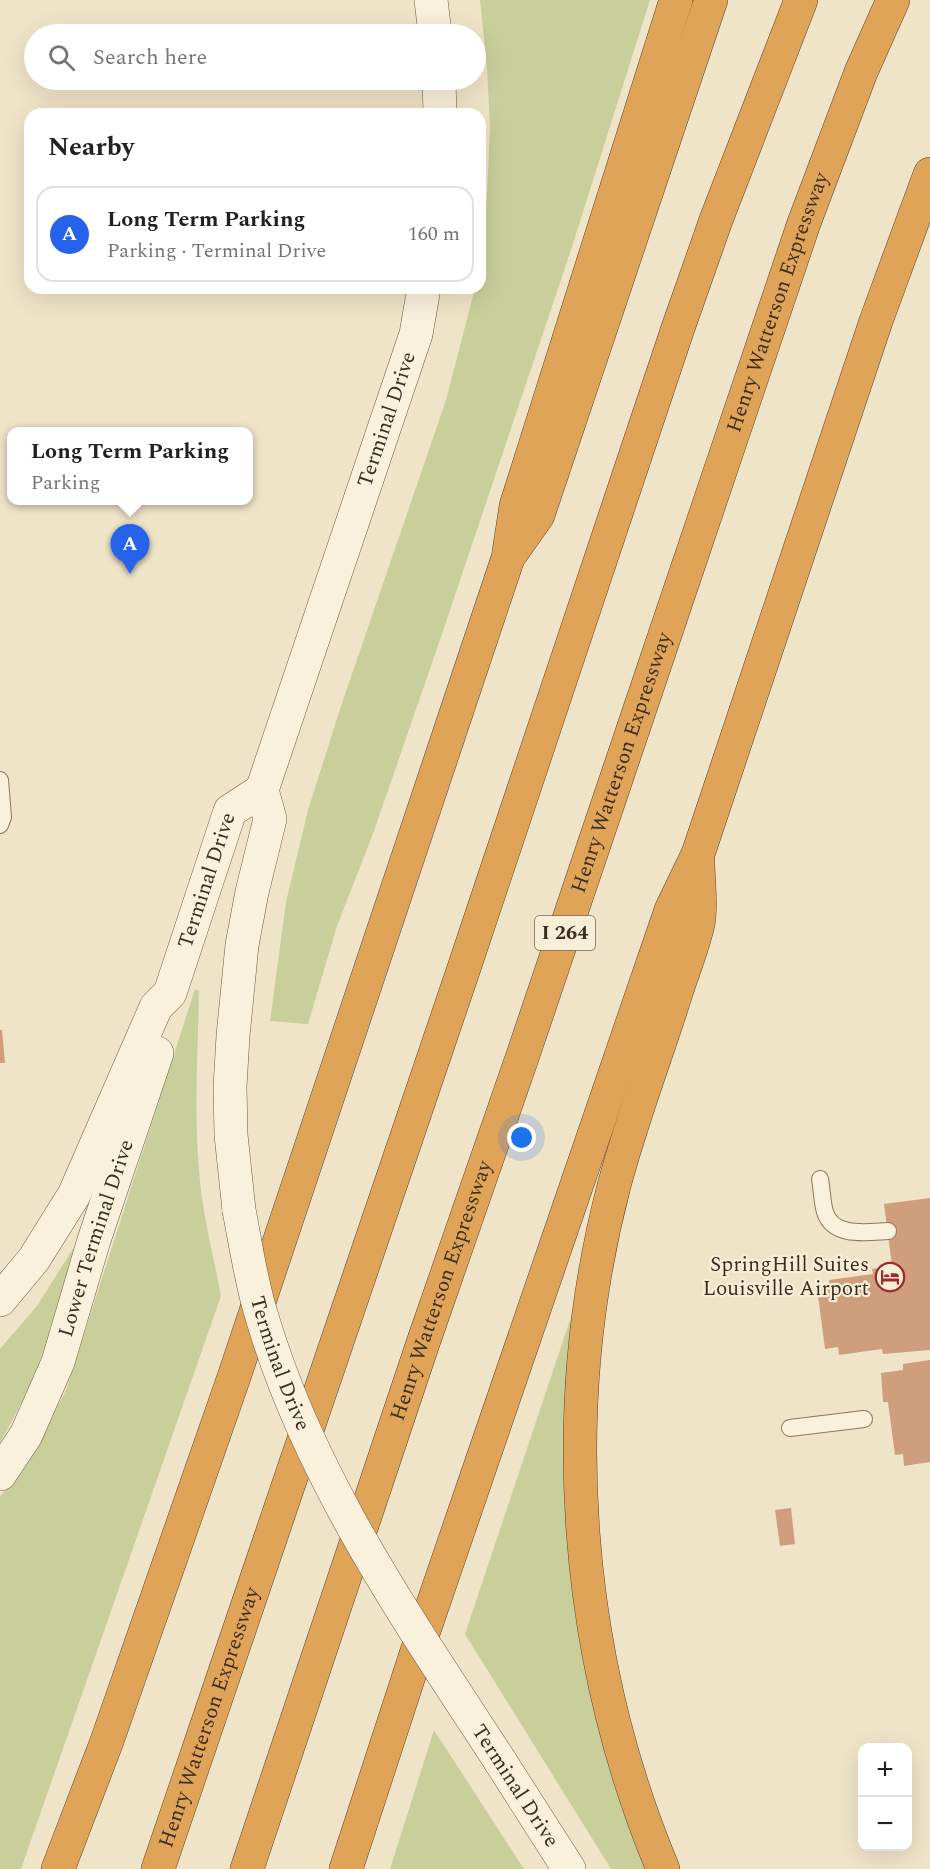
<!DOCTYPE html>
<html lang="en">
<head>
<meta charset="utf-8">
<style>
	:root { --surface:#fff; --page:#f6f6f6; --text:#202124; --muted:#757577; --line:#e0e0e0; --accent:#2563eb }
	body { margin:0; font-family:Spectral,serif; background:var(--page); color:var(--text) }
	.controls { position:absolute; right:18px; bottom:18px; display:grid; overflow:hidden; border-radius:12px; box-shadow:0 6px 24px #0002 }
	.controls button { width:54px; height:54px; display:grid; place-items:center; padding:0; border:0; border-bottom:2px solid var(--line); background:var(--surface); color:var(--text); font:30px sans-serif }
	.you { position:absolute; left:522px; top:1138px; width:21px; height:21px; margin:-15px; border:4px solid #fff; border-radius:50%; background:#1a73e8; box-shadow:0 0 0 9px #1a73e833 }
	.badge { display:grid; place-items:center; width:39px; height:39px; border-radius:50%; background:var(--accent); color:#fff; font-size:20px; font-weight:700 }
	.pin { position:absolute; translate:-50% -50px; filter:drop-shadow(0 2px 3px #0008) }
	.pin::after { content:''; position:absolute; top:32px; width:21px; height:18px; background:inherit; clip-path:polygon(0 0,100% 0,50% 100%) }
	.popup { position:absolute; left:7px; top:427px; width:246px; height:78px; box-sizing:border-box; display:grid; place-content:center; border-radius:12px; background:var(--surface); filter:drop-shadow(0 2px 4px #0005); font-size:20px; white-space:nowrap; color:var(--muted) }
	.popup b { font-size:22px; color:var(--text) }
	.popup::after { content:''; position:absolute; left:50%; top:100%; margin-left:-12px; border:12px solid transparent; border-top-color:var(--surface) }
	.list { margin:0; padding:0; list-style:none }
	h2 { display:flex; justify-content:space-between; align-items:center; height:78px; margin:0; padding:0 24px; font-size:26px }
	h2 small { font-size:20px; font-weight:400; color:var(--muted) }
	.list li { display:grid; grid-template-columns:39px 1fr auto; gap:18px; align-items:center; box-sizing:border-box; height:96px; margin:0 12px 12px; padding:0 12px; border:2px solid var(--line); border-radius:18px }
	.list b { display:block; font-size:22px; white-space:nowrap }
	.list p { margin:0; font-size:20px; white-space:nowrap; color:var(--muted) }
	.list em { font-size:20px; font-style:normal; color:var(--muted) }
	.icon { flex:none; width:33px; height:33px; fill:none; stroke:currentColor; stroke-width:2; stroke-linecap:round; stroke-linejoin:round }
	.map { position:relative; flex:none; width:930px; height:1869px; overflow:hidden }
	.search { position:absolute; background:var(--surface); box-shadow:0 6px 24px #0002; left:24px; top:24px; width:462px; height:66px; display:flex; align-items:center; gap:15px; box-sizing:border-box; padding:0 21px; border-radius:33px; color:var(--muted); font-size:22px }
	.panel { position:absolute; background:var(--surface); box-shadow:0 6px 24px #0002; left:24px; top:108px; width:462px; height:186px; border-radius:18px }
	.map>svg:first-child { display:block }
	.green { fill:#c9cf9b }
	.building { fill:#cf9f7d }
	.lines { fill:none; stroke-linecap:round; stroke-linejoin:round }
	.service-casing { stroke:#8d765c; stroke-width:18 }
	.secondary-casing { stroke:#6f573f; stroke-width:34 }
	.motorway-casing { stroke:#5b4430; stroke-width:34 }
	.service { stroke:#faf1dc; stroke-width:16 }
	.secondary { stroke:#faf1dc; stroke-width:33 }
	.motorway { stroke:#e0a458; stroke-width:33 }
	.secondary-bridge-casing { stroke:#6f573f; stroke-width:34; stroke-linecap:butt }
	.secondary-bridge { stroke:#faf1dc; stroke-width:33 }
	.labels { text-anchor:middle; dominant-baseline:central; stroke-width:4.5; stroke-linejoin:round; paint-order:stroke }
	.shield { fill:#f7eed8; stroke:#756857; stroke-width:1.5 }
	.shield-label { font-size:20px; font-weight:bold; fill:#3d2e20 }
	.street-label { font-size:21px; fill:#3d2e20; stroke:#f7eed8 }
	.poi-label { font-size:21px; fill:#3d2e20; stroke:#f7eed8; text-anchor:end }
</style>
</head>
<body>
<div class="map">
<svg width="930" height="1869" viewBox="0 0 930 1869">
	<rect width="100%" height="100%" fill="#f0e4c8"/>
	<g class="green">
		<polygon points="480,0 650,0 571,250 441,637 374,831 337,926 308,1024 270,1021 286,902 308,810 341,706 446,400 475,288 480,288 480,264 485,239 490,128 487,68"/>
		<path d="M195,989L199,991C198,1051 194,1110 199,1170C202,1212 213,1254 221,1296L21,1869H0V1497C26,1463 47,1428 66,1390Z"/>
		<path d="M81,1236L84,1237C59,1307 39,1378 0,1442V1349L37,1306Z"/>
		<polygon points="573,1311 578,1313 568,1456 654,1869 611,1869 465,1634"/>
		<polygon points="434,1730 524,1869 390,1869"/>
	</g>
	<g class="building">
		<polygon points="0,1030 2,1030 5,1063 0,1063"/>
		<polygon points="930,1198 930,1350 883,1354 882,1349 839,1355 838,1347 825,1349 817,1288 830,1287 829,1280 873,1274 872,1269 892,1266 884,1204"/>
		<polygon points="930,1360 930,1462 904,1466 903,1454 895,1455 888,1402 883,1402 881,1373 903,1370 903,1364"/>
		<polygon points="791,1508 795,1544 780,1546 775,1510"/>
	</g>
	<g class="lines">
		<g class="service-casing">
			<g id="service">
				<polyline points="0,780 3,817 0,825"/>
				<path d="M820,1179C822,1190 822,1202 825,1212C833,1238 867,1232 888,1231"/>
				<polyline points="790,1428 864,1419"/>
			</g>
		</g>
		<g class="secondary-casing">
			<g id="secondary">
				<polyline points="431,0 435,34"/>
				<polyline points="439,80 440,114"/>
				<path id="s1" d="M239,1210L231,1135L230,1087L233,1036L242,945L252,892L270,819L262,790L416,334L424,288"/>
				<path id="s2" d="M0,1300L34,1259L74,1195L156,1007L170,993L230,811L262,790"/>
				<path id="s3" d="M0,1474L26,1435L58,1362L94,1240L157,1053"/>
				<polyline points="500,1761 569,1869"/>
			</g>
		</g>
		<g class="motorway-casing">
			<g id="motorway">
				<polyline points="512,552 538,515 711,0"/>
				<polyline points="58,1869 107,1741 234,1377 508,558 516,506 676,0"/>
				<path id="s4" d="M158,1869L463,971L678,328L716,220L801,0"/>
				<path id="s5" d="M247,1869L423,1343L523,1055L804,223L861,72L893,0"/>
				<polyline points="346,1869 420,1642 671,910 698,854 876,321 930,174"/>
				<path d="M663,1869C574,1656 555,1410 614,1186C631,1121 656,1057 676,993C683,971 693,947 698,924C702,907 698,880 698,862"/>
			</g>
		</g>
		<use href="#service" class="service"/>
		<use href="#secondary" class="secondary"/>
		<use href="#motorway" class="motorway"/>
		<g class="secondary-bridge-casing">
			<g id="secondary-bridge">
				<path id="s6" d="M239,1210C246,1246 251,1282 262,1317C310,1480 409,1621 500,1761"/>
			</g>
		</g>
		<use href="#secondary-bridge" class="secondary-bridge"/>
	</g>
	<defs>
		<g id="hotel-ring" transform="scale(1.5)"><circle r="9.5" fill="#f7eed8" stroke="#9e2a2b" stroke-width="1.5"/><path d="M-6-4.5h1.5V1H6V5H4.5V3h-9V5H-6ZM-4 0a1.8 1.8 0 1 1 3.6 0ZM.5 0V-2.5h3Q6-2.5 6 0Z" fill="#9e2a2b"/></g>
	</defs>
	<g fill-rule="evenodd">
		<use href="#hotel-ring" x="890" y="1277"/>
	</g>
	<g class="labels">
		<rect class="shield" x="535" y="916" width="60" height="34" rx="4.5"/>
		<g class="shield-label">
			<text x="565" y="933">I 264</text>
		</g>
		<g class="street-label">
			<text stroke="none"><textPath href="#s5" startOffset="1654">Henry Watterson Expressway</textPath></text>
			<text stroke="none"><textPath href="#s1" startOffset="816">Terminal Drive</textPath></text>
			<text stroke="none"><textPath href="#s5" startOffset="1168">Henry Watterson Expressway</textPath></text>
			<text stroke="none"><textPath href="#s2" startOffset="472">Terminal Drive</textPath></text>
			<text stroke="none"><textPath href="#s3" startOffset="256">Lower Terminal Drive</textPath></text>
			<text stroke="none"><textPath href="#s5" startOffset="610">Henry Watterson Expressway</textPath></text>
			<text stroke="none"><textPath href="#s6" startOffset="159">Terminal Drive</textPath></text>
			<text stroke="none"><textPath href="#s4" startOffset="160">Henry Watterson Expressway</textPath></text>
			<text transform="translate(515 1786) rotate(57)">Terminal Drive</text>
		</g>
		<g class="poi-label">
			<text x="869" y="1265">SpringHill Suites<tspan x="869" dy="24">Louisville Airport</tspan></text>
		</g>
	</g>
</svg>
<div class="controls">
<button>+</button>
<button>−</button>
</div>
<div class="you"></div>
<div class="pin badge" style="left:130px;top:574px">A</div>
<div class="popup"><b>Long Term Parking</b>Parking</div>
<div class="search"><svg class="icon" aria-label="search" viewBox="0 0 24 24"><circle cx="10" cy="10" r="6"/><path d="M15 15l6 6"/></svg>Search here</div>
<section class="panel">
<h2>Nearby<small></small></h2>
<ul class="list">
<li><span class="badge">A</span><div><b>Long Term Parking</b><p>Parking · Terminal Drive</p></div><em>160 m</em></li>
</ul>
</section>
</div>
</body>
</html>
